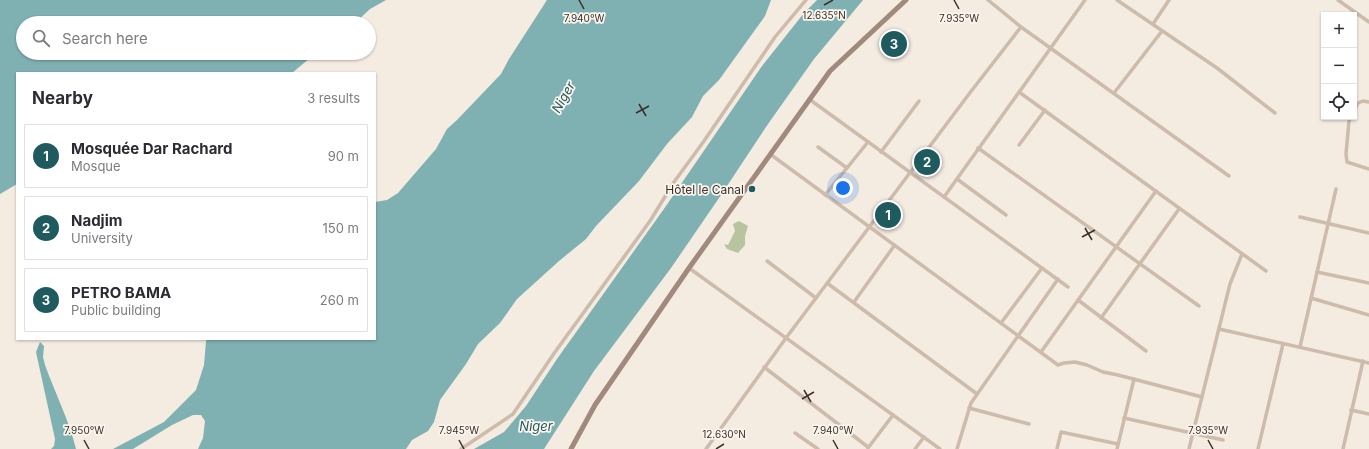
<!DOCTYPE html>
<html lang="en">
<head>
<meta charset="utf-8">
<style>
	:root { --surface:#fff; --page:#f2f2f3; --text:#2b2b33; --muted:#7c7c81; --line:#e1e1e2; --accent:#1f5a5e }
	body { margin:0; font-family:Inter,sans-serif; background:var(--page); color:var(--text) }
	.controls { position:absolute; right:12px; top:12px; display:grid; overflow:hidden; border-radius:0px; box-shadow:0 1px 3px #0004 }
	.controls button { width:36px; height:36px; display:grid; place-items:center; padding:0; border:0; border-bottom:1px solid var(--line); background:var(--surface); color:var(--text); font:20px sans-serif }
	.you { position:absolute; left:843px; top:188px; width:14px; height:14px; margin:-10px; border:3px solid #fff; border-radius:50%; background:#1a73e8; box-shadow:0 0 0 6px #1a73e833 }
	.badge { display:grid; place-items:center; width:26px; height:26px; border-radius:50%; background:var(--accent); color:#fff; font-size:13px; font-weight:700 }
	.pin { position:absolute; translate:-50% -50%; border:2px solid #fff; box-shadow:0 1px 4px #0006 }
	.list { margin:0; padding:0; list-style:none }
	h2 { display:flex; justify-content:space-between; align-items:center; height:52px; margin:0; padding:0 16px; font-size:17px }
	h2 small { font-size:13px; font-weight:400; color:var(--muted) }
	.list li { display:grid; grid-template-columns:26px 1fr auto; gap:12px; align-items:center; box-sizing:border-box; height:64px; margin:0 8px 8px; padding:0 8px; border:1px solid var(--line); border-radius:0px }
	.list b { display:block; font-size:15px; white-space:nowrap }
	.list p { margin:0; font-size:13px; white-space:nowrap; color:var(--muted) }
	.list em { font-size:13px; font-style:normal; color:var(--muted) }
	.icon { flex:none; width:22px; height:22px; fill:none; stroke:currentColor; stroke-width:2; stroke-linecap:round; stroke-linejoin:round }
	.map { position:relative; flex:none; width:1369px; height:449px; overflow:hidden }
	.search { position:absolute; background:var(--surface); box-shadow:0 1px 3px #0004; left:16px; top:16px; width:360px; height:44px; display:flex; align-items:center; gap:10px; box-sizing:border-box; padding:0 14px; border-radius:22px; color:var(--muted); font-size:15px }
	.panel { position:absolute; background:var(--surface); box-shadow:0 1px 3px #0004; left:16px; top:72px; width:360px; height:268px; border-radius:0px }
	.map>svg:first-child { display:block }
	.green { fill:#b8c4a0 }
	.water { fill:#7fb0b2 }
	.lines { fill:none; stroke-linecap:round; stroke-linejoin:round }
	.minor { stroke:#cdbbac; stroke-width:3.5 }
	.secondary { stroke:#a18a7d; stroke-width:5 }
	.ticks { fill:none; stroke:#3b302b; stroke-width:1.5 }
	.poi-dot { fill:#1f5a5e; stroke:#fbf5ee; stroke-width:1.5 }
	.labels { text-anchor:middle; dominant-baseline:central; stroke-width:3.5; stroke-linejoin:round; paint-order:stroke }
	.poi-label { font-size:12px; fill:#3b302b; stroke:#fbf5ee; text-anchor:end }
	.water-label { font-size:13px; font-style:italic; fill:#1f5a5e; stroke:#fbf5ee }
	.ticks-label { font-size:10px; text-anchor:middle; fill:#3b302b; stroke:#fbf5ee; stroke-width:3.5; stroke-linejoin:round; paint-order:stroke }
</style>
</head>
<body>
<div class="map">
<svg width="1369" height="449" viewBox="0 0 1369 449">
	<rect width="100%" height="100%" fill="#f4ebe1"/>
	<polygon class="green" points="739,221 748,226 745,236 745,245 738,253 727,249 724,244 728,245 735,231 733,224"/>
	<g class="water">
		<polygon points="0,0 386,0 370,9 355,23 23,23 23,53 316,53 292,73 17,73 17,184 0,194"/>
		<polygon points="547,0 771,0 765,16 719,80 703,96 692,117 667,144 639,181 596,226 586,239 559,261 517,299 500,323 478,344 466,364 440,400 434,422 428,431 412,440 406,449 198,449 203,438 205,421 201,415 193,415 172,425 133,449 113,449 164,422 196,390 204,365 206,341 207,339 375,339 375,202 387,200 398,193 436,149 447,129 457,120 501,74 509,59"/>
		<polygon points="817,0 863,0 814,59 768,124 719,198 671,268 594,371 544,449 474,449 504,432 526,406 557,359 666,206 762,66 804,13"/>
		<path d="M40,342L44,346L43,357L45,365C55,393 69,420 76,449H51L54,446L55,439L36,352Z"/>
	</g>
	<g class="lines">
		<g class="minor">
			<polyline points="988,0 1021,27 1229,176"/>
			<polyline points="1117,0 1217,68 1275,113"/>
			<polyline points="1338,0 1369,22"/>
			<polyline points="1153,24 1169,0"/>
			<polyline points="1019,92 1266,271"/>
			<polyline points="1114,93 1162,31"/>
			<polyline points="809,99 1068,287"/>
			<polyline points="1354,111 1358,103 1363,101 1369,102"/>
			<polyline points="1351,117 1349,121 1346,154 1347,162 1369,169"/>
			<polyline points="1019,145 1045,110"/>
			<polyline points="818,147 847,168"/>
			<polyline points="978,148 1199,306"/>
			<polyline points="881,152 919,101"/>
			<polyline points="770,154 1058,365 1064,363 1075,362 1087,365 1103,372 1118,375 1202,397"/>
			<polyline points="957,179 1006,215"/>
			<polyline points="825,195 868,142"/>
			<polyline points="944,197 1085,0"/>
			<polyline points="1300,217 1369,233"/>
			<polyline points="767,261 816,298"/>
			<polyline points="689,268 940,449"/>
			<polyline points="1317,272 1369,283"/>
			<polyline points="827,283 977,394"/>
			<polyline points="1311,298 1369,315"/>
			<polyline points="1078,300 1146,351"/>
			<polyline points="854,302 894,246"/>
			<polyline points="1101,318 1179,209"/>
			<polyline points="1001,323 1042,268"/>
			<polyline points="1219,329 1369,363"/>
			<polyline points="1300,347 1336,189"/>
			<polyline points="1041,352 1156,191"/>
			<polyline points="764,367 868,447"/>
			<polyline points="969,408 1029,424"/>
			<polyline points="1351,410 1369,414"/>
			<polyline points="1124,418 1223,440"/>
			<polyline points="795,433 818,449"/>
			<polyline points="868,448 893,415"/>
			<polyline points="461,449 513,414 555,352 650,221 674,182 704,141 775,37 806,0"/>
			<polyline points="706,449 786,338 969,94 1021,27"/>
			<polyline points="915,449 924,437"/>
			<polyline points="957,449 971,403 1058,279"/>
			<polyline points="1057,449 1061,432 1118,444"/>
			<polyline points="1117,449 1134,379"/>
			<polyline points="1189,449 1230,284 1242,254"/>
			<polyline points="1258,449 1283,344"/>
			<polyline points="1343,449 1363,361"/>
		</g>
		<polyline class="secondary" points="571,449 595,405 689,268 830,71 906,0"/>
	</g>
	<path class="ticks" d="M579,0L584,9M954,0L959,9M824,5L833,0M639,104L646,116M636,113L649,106M1085,228L1092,240M1082,237L1095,230M804,390L811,402M802,399L814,392M84,440L89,449M459,440L464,449M833,440L838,449M1208,440L1213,449M716,449L724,444"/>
	<circle class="poi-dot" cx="752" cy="189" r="4"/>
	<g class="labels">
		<g class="poi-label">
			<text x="744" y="189">Hôtel le Canal</text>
		</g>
		<g class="water-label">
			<text transform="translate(563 97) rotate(-61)">Niger</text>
			<text x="536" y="426">Niger</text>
		</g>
	</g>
	<g class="ticks-label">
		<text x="824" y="19">12.635°N</text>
		<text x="584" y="22">7.940°W</text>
		<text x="959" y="22">7.935°W</text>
		<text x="84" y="434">7.950°W</text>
		<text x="459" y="434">7.945°W</text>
		<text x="833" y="434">7.940°W</text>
		<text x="1208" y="434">7.935°W</text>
		<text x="724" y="438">12.630°N</text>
	</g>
</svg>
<div class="controls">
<button>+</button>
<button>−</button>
<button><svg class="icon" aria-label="locate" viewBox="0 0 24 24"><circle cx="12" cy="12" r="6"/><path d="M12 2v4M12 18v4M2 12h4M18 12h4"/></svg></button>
</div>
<div class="you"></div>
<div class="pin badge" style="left:888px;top:215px">1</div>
<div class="pin badge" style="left:927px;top:162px">2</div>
<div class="pin badge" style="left:894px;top:44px">3</div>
<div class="search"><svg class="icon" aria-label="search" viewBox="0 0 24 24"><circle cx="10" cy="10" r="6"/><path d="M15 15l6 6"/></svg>Search here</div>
<section class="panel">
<h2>Nearby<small>3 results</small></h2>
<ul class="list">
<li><span class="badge">1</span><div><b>Mosquée Dar Rachard</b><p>Mosque</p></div><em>90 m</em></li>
<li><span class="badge">2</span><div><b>Nadjim</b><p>University</p></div><em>150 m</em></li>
<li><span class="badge">3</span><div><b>PETRO BAMA</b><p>Public building</p></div><em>260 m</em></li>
</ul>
</section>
</div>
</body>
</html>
